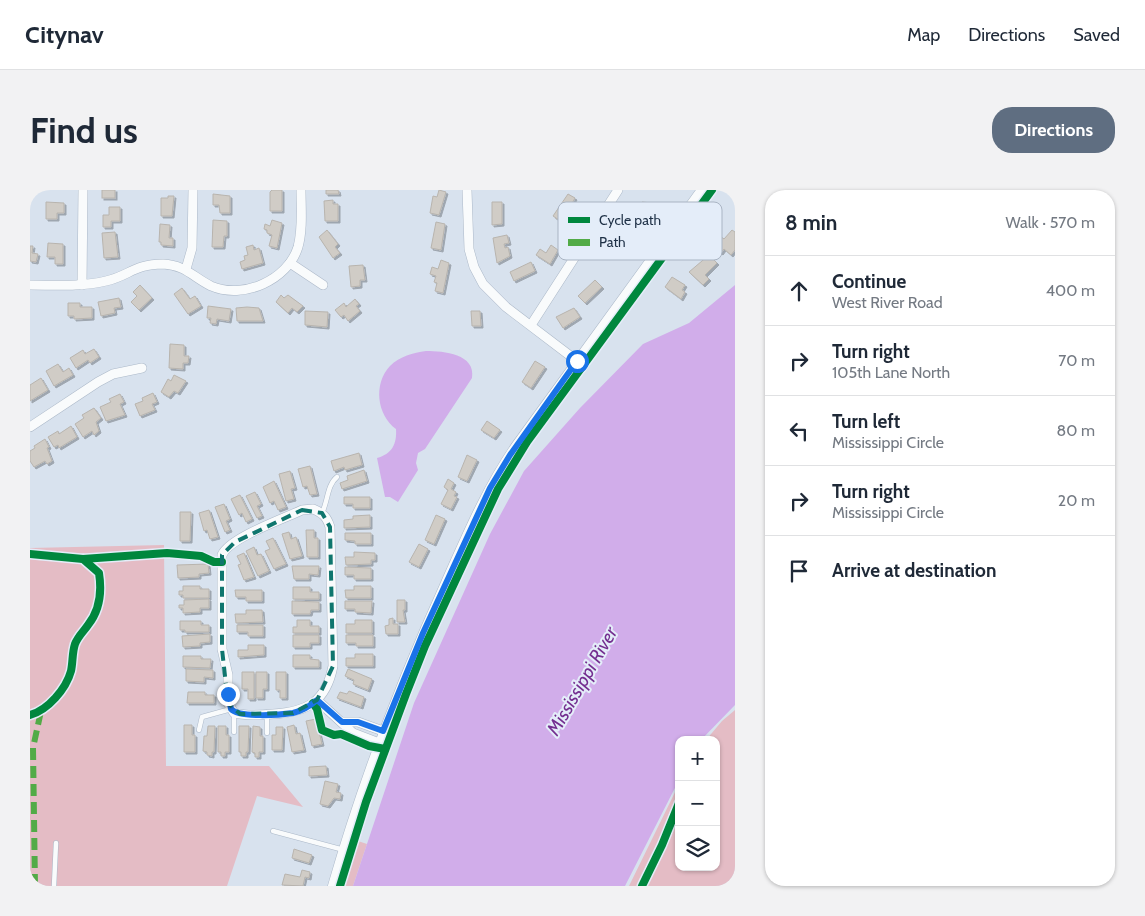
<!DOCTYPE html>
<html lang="en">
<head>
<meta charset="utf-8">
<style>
	:root { --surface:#fff; --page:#f2f2f3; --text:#1f2937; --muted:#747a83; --line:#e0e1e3; --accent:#5f6e81 }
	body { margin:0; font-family:Cabin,sans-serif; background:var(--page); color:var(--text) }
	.controls { position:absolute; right:15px; bottom:15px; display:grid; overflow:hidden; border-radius:10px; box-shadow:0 1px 4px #0004 }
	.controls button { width:45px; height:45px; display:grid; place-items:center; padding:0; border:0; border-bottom:1px solid var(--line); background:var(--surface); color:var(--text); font:25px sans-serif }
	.stop { position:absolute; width:15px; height:15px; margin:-11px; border:4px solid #1a73e8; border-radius:50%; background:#fff }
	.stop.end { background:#1a73e8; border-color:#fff; box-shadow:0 1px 5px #0008 }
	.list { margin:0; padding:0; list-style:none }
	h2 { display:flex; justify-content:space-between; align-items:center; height:65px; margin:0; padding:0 20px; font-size:21px }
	h2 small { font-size:16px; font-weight:400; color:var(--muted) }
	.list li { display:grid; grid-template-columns:32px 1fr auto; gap:15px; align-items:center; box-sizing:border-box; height:70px; padding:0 20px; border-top:1px solid var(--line) }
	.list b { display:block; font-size:19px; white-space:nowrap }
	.list p { margin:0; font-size:16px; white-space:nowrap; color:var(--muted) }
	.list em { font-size:16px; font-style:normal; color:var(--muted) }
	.icon { flex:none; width:28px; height:28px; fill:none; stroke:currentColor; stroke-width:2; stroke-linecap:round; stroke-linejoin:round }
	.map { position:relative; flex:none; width:705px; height:696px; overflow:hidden; border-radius:20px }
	header { display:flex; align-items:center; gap:30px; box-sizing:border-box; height:70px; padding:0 25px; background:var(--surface); border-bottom:1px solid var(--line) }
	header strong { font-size:24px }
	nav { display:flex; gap:28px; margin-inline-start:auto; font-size:18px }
	.intro { display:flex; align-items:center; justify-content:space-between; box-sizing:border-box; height:120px; padding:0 30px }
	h1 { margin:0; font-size:35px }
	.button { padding:12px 22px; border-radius:20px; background:var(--accent); color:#fff; font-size:18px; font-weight:700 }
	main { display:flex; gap:30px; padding:0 30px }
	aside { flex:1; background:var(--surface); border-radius:20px; box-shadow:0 1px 4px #0004 }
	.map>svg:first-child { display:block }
	.green { fill:#e4bcc5 }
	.water { fill:#d1adea }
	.building { fill:#d0ccc6; stroke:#b8b4ae; filter:url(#shadow) }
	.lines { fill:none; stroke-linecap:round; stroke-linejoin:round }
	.service-casing { stroke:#abb8c8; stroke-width:5.5 }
	.minor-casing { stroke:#abb8c8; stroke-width:10 }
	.tertiary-casing { stroke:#abb8c8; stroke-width:11 }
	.service { stroke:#f9fbfc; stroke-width:4.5 }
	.minor { stroke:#f9fbfc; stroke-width:9 }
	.tertiary { stroke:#f9fbfc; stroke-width:10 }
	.quiet { stroke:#52ab47; stroke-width:6; stroke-dasharray:12 6; stroke-linecap:butt }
	.cycleway-casing { stroke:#e4edf9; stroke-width:11 }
	.cycleway { stroke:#00873e; stroke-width:8 }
	.route { stroke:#1a73e8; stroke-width:6 }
	.marked { fill:none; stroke:#0f766e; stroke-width:4; stroke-dasharray:10 6; stroke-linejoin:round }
	.labels { text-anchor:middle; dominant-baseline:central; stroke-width:4; stroke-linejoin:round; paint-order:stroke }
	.water-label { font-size:19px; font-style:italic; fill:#742f90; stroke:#e4edf9 }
	.key { fill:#e4edf9; stroke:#a9b4c3; stroke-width:1 }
	.key-label { font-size:14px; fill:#1e3046 }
</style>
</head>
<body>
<header>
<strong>Citynav</strong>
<nav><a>Map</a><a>Directions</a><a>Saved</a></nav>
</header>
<div class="intro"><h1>Find us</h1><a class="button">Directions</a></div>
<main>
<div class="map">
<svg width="705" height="696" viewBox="0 0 705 696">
	<defs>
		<filter id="shadow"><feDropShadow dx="2" dy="2" stdDeviation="0" flood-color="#0004"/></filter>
	</defs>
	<rect width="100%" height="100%" fill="#d8e2ee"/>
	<g class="green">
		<polygon points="134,355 136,576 239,576 273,617 227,606 197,696 0,696 0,358"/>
		<polygon points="705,520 705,696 599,696 649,594 649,677 686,677 686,550 676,550 692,531"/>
		<polygon points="328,651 337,654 323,696 313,696"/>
	</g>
	<g class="water">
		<polygon points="705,95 705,515 671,550 649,550 649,590 595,696 323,696 384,513 460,344 494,281 550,218 613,154 659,133"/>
		<path d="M396,161C414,161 446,164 442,188L395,259L388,263L386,273L388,280L368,312L360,307H355L347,268C362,264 367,254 366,239C347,225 343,194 360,176C370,166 383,163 396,161Z"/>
	</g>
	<g class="building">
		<rect x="72" y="0" width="13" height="8"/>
		<polygon points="242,0 252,0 252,21 240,21 240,2"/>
		<polygon points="296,0 308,0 309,4 296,4"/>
		<polygon points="409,0 416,2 409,25 400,23 403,6 407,7"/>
		<polygon points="183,4 200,6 200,23 190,23 189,15 183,15"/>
		<polygon points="538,4 545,8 532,32 523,26"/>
		<polygon points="138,6 144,6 142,26 131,26 131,8 138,8"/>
		<polygon points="303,10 303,14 308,14 308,31 295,31 294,11"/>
		<polygon points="16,12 34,13 34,23 27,23 27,29 16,29"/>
		<polygon points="462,12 472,12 472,34 462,35"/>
		<polygon points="612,12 622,13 620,29 610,28"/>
		<polygon points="79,17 90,17 90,31 81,31 81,37 73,37 73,25 79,25"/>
		<polygon points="183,30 197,31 197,46 194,46 193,57 182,57"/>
		<polygon points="242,30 252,33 247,58 239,56 242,45 237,43 237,40 234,39 235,34 240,36"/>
		<polygon points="406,32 415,34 411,60 401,58"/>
		<polygon points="130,34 140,35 139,48 143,48 143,56 131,55 131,52 129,52"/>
		<polygon points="297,40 308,54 305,57 310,63 303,68 289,47"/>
		<polygon points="702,40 705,42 705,60 701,65 694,59 691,63 682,56 690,46 694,49"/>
		<polygon points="85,42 88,67 74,68 72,43"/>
		<polygon points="477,45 479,53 474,54 475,58 478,57 480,66 467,73 463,48"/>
		<polygon points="18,53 33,54 33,74 25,74 25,67 17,67"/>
		<polygon points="223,55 224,60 229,58 233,73 212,79 210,72 215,70 214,66 218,65 216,57"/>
		<polygon points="521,55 528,60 520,74 506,65 510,59 516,63"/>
		<polygon points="0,56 3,56 2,63 8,64 6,72 0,71"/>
		<polygon points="679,65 687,73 675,85 679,89 673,95 659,82"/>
		<polygon points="411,70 419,73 413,103 405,101 407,93 404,92 406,86 400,84 402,77 408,79"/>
		<polygon points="501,72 505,81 484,91 480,82"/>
		<polygon points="333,75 335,90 330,90 330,96 321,97 319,76"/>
		<polygon points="642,87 655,95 652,100 655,102 651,109 635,97"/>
		<polygon points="565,90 572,97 555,113 548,106"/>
		<polygon points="110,95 122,108 109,120 101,112 107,106 103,102"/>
		<polygon points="152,98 160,109 165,106 171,116 158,124 144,104"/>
		<polygon points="251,105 254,108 258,105 273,116 267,122 262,118 258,123 246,112"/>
		<polygon points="89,108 91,117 84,118 85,123 71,126 68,112"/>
		<polygon points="325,109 329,114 326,116 330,121 318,131 314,125 311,127 305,120 314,113 316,117"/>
		<polygon points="38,113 50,113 50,117 62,117 62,128 44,129 44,126 38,126"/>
		<polygon points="178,116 201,119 199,131 187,129 186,134 180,133 181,128 177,128"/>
		<polygon points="217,117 229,118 233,131 207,131 206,118"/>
		<polygon points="544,118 550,127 533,138 526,127"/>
		<polygon points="275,121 298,122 297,137 275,135"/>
		<polygon points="441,121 450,121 451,136 442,136"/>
		<polygon points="140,154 154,155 154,166 159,166 158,173 153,173 153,179 139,178"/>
		<polygon points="64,159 69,167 60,173 58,170 46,178 40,168 53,160 55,164"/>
		<polygon points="505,171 515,177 501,198 492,192"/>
		<polygon points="28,174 33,182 39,178 43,185 24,196 16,181"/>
		<polygon points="144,185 156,191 148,203 144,201 139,207 131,202 138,189 141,191"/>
		<polygon points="11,188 18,200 0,211 0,195"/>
		<polygon points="123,203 127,212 122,214 125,220 110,226 105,214 113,211 112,208"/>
		<polygon points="90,204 94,212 90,214 95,225 76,231 70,217 81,212 79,209"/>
		<polygon points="64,218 71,228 66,232 69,241 64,245 62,241 53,247 45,234 54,228 52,225"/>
		<polygon points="457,231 470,240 464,248 451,240"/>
		<polygon points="41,236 47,247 29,258 28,255 24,257 18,247 28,241 29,244"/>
		<polygon points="15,249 19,257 17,258 22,271 17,274 15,271 4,277 0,271 0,261 5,258 4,256"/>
		<polygon points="329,263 332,275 315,280 314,277 304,281 301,271"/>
		<polygon points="437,265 447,270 437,291 428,287"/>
		<polygon points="280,276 287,304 280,305 277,296 273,297 268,279"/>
		<polygon points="334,280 337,291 312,299 310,293 318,290 317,286"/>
		<polygon points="260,281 265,298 261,299 264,309 256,311 249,284"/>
		<polygon points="418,289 424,293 421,299 426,302 424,306 427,307 421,319 411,314 418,300 414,297"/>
		<polygon points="244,291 256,317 248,320 244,311 240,313 233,297"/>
		<polygon points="225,302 231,314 227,316 232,326 227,328 216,306"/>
		<polygon points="210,305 222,329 216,332 212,323 209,325 201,309"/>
		<polygon points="314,307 340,307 340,318 323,318 323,314 314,314"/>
		<polygon points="194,314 200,329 196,331 200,340 195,342 185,317"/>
		<polygon points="179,320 188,347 180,349 177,340 174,341 169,323"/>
		<polygon points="150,322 161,322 160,351 150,351"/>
		<polygon points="340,325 340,337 314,338 314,330 323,329 323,326"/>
		<polygon points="406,325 415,329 404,354 395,350"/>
		<polygon points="276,340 284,340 284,348 288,348 288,367 277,367"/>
		<polygon points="259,342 261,349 266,347 272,366 260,369 252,344"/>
		<polygon points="315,343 341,343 341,354 325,354 325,351 315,350"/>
		<polygon points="243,348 256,374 244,379 235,361 240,359 236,351"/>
		<polygon points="389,354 398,359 389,377 379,372"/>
		<polygon points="224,357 227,365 231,364 239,381 228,386 216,361"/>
		<polygon points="324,362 345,363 345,370 341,370 341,374 316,375 315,367 324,367"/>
		<polygon points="214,363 224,387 214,390 208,375 211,374 207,366"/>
		<polygon points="178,374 179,383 169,384 169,387 148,388 147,375"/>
		<polygon points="262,376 289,376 288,385 279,384 279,389 264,389"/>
		<polygon points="315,377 341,378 341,389 324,389 324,385 315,385"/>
		<polygon points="153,396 170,396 170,399 179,399 179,408 153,408 153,405 149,405 149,401 153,401"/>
		<polygon points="324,396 341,396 341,408 316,408 315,400 324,400"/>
		<polygon points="263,397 280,397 280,402 289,402 289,409 263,409"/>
		<polygon points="205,400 232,400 232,411 216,411 216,407 206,407"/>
		<polygon points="179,409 179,418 170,418 170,422 153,423 153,418 149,418 149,415 154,415 154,410"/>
		<polygon points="367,410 375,410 375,420 373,420 375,432 367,432"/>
		<polygon points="262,411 289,412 289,420 281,420 280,424 262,424"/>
		<polygon points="315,411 342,411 341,423 325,422 325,419 315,419"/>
		<polygon points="216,420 232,420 233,432 206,433 205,424 216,424"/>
		<polygon points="363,428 363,434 368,434 368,444 356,444 355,436 359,435 359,429"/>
		<polygon points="267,430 280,430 280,436 289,436 289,443 263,443 263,437 267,437"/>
		<polygon points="325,430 342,430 342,443 316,443 316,434 325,434"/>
		<polygon points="150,431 171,431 171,435 179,435 179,442 155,442 155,440 150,440"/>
		<polygon points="207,435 233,435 233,446 218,446 218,442 207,442"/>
		<polygon points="180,444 180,452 170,453 170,456 153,457 152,446"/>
		<polygon points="263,445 289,445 289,453 280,453 280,457 263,457"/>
		<polygon points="316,445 343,445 343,456 326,456 326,453 316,453"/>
		<polygon points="218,455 234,455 234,465 208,467 208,460 218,460"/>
		<polygon points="325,464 343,464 343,476 316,476 316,468 325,468"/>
		<polygon points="263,465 280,465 280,469 289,470 289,477 263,477"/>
		<polygon points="153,466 171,466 171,469 181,469 180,478 153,477"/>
		<polygon points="156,479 183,480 183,488 174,487 174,492 156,491"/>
		<polygon points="318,479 342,489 338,500 323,494 324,490 315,486"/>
		<polygon points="212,482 224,482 224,509 218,509 218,499 212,499"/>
		<polygon points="226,482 237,482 237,499 233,499 233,508 226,508"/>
		<polygon points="246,482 256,482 256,508 250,508 250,500 246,500"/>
		<polygon points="319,501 334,507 331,517 307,508 310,502 317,504"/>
		<polygon points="158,502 175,502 175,505 184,505 184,513 157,513"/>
		<polygon points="286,529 292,554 282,556 276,531"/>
		<polygon points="154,535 162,535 162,545 165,545 165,562 154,562"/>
		<polygon points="264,535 266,544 270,543 274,560 262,562 257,537"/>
		<polygon points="178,536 185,536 184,562 182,562 182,566 177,565 177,562 173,561 174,546 177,546"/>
		<polygon points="188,536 196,536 196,545 199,545 199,562 195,562 195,566 191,566 191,562 188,562"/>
		<polygon points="209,536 219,536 218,562 216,562 216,566 211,566 211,562 209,562"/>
		<polygon points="223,536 230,537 230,546 233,546 233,562 229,562 229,567 225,567 225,563 222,562"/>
		<polygon points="246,537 253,537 252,560 242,560 242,545 246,545"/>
		<polygon points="296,576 297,585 279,586 279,577"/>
		<polygon points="295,591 308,594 306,602 311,603 310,609 304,608 298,616 290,614"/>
		<polygon points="264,659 282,665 279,673 262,668"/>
		<polygon points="272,680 280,682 279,688 275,687 273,696 252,695 255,684 270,687"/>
	</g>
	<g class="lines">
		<g class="service-casing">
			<g id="service">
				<path d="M292,323C298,311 297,295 307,287"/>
				<polyline points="237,524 237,543"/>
				<polyline points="169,540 172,527 201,519"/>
				<polyline points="204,542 204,523"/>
				<polyline points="243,641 314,660"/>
				<polyline points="24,696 26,653"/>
			</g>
		</g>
		<g class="minor-casing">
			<g id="minor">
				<polyline points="437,0 439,59 444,77 453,94 476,117 547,171"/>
				<polyline points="260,73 293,95"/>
				<polyline points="156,79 162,58 163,0"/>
				<path d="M0,95C25,95 51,97 76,91C99,86 104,74 133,74C155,75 163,87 181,96C213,110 258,90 268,57C273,39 271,19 271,0"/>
				<polyline points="52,95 53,0"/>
				<polyline points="501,135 588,0"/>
				<polyline points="0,237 68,192 83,184 112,178"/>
				<path d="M283,319C293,323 297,327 300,337L303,476C296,512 277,522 243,524C231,525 216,526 204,523L198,513V485L192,459V365C199,348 253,329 272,320Z"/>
				<polyline points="287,510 323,543 349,553"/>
				<polyline points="312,532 328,532 353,541"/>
			</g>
		</g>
		<g class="tertiary-casing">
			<path id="tertiary" d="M303,696C333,592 371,492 416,393C437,346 457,298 487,255L672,0"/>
		</g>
		<use href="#service" class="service"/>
		<use href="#minor" class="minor"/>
		<use href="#tertiary" class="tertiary"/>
		<polyline class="quiet" points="5,696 3,558 11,521"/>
		<g class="cycleway-casing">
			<g id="cycleway">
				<path d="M0,364L53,369L69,383C72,402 70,420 58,435C54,441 48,446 45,454C42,463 43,472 41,481C36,499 18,520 0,525"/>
				<polyline points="53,369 137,363 171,366 184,372 192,372"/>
				<polyline points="283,513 287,519 292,540 304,545 311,544 339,556 355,559"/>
				<polyline points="310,696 336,612 376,504 395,456 468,299 497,252 682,0"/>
				<polyline points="612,696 632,655 649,613"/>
			</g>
		</g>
		<use href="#cycleway" class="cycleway"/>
	</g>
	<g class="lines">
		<path class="route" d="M198,504L201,519C209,528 250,525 263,523C272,521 280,516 287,510L312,532H328L353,541L393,443L460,298L480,265L547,171"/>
	</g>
	<path class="marked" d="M272,320L292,323L300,337L303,476L287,510L263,523L210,524L198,513L192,459V365L205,352Z"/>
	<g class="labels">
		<g class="water-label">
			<text transform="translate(552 491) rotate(-60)">Mississippi River</text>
		</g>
	</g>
	<rect x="528" y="12" width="164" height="58" rx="8" class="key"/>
	<rect x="538" y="27" width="22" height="6" fill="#00873e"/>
	<rect x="538" y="49" width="22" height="7" fill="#52ab47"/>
	<g class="key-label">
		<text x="569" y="35">Cycle path</text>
		<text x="569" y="57">Path</text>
	</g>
</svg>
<div class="controls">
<button>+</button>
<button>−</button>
<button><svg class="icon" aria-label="layers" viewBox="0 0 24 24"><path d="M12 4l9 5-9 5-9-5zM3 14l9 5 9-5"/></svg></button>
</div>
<div class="stop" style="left:547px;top:171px"></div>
<div class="stop end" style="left:198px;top:504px"></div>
</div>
<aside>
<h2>8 min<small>Walk · 570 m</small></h2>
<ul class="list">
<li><svg class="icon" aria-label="ahead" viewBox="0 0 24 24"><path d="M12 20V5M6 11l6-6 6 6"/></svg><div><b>Continue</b><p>West River Road</p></div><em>400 m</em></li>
<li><svg class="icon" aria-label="right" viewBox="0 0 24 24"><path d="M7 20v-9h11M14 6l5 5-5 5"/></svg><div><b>Turn right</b><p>105th Lane North</p></div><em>70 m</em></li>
<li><svg class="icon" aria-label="left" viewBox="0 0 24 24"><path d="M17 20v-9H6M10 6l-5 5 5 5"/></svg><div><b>Turn left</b><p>Mississippi Circle</p></div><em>80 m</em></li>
<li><svg class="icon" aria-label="right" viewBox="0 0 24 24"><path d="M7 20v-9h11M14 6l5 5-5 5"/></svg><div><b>Turn right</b><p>Mississippi Circle</p></div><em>20 m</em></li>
<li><svg class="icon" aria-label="arrive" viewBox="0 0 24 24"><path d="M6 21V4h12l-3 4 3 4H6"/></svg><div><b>Arrive at destination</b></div></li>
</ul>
</aside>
</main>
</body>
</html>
